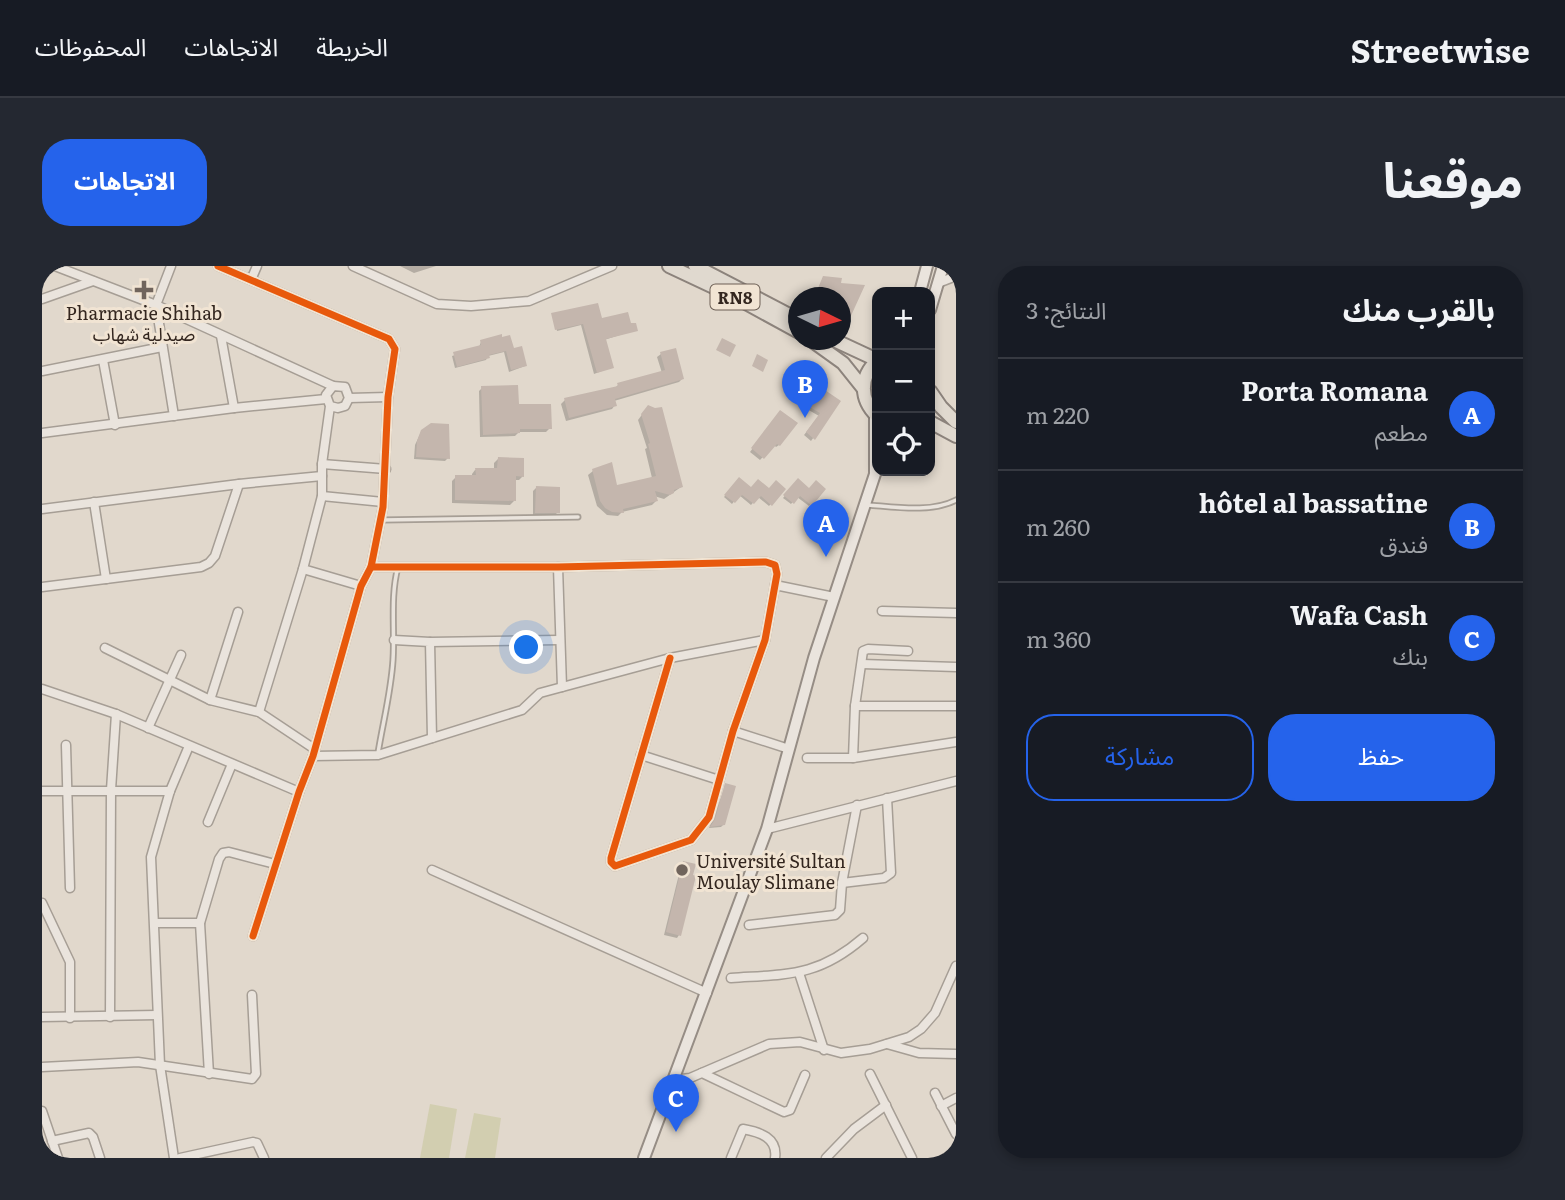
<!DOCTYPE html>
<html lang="ar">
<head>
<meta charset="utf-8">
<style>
	:root { --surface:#171b24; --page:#242831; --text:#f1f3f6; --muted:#9ea1a6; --line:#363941; --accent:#2563eb }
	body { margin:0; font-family:Literata,"Noto Sans Arabic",serif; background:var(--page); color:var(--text); direction:rtl }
	.controls { position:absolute; right:21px; top:21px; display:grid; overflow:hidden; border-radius:14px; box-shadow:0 4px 10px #0003 }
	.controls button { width:63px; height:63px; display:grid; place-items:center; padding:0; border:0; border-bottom:2px solid var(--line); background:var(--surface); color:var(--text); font:35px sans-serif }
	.compass { position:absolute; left:746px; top:21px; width:63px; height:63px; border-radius:50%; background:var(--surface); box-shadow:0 4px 10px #0003; rotate:95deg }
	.you { position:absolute; left:485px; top:382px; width:24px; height:24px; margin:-18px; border:5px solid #fff; border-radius:50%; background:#1a73e8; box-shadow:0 0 0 10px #1a73e833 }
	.badge { display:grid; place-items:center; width:46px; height:46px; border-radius:50%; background:var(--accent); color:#fff; font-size:23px; font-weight:700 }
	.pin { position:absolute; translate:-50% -58px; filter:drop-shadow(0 2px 4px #0008) }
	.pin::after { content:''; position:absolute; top:37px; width:24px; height:21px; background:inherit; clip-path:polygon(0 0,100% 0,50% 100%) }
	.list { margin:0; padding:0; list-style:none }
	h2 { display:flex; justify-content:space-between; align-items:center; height:91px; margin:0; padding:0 28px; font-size:30px }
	h2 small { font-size:23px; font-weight:400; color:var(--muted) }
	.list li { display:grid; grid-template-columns:46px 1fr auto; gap:21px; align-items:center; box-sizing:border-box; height:112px; padding:0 28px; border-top:2px solid var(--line) }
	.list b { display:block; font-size:26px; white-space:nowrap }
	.list p { margin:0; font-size:23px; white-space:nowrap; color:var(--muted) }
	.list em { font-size:23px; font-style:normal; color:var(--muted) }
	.actions { display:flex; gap:14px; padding:21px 28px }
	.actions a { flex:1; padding:16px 0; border:2px solid var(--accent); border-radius:28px; text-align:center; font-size:24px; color:var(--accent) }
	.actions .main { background:var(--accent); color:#fff }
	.icon { flex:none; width:38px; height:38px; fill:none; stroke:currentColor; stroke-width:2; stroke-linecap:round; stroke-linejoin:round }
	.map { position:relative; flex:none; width:914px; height:892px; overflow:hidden; direction:ltr; border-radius:28px }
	header { display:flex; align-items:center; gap:42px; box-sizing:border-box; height:98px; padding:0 35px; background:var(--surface); border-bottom:2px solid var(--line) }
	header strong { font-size:33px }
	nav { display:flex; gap:38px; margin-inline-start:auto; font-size:24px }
	.intro { display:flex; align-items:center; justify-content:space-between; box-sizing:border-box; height:168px; padding:0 42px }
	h1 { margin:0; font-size:49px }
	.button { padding:18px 32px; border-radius:28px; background:var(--accent); color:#fff; font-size:24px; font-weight:700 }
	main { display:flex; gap:42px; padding:0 42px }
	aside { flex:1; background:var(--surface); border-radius:28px; box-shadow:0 4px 10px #0003 }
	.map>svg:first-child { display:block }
	.green { fill:#d2ceb0 }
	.shadow { fill:#0003 }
	.building { fill:#c4b6ad }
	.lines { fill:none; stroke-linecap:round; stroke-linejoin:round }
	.lane-casing { stroke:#a69e95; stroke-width:7 }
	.street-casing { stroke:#a69e95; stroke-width:11 }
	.secondary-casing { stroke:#968d85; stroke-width:14 }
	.primary-casing { stroke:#8c837c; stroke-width:16 }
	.lane { stroke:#eae4dd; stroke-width:3.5 }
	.street { stroke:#eae4dd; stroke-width:8 }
	.secondary { stroke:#eae4dd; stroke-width:10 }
	.primary { stroke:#e0d9cf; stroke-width:12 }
	.cycleway-casing { stroke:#f1e4d3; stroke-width:11 }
	.cycleway { stroke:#e8590c; stroke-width:7 }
	.poi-dot { fill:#70645c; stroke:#f1e4d3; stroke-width:2.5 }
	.labels { text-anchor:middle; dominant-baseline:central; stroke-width:6; stroke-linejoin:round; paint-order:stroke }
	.shield { fill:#f1e4d3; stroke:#6c5f55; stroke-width:2 }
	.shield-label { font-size:16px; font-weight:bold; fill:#33261f }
	.poi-label { font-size:18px; fill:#33261f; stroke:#f1e4d3 }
</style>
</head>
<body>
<header>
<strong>Streetwise</strong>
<nav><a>الخريطة</a><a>الاتجاهات</a><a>المحفوظات</a></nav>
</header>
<div class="intro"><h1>موقعنا</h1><a class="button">الاتجاهات</a></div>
<main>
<aside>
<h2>بالقرب منك<small>النتائج: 3</small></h2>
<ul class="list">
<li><span class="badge">A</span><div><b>Porta Romana</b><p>مطعم</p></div><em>220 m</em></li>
<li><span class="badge">B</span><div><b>hôtel al bassatine</b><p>فندق</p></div><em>260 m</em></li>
<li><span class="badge">C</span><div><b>Wafa Cash</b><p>بنك</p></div><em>360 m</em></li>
</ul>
<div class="actions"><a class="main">حفظ</a><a>مشاركة</a></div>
</aside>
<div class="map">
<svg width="914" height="892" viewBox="0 0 914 892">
	<rect width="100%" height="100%" fill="#e1d8cc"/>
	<g class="green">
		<polygon points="388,838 415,843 407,892 378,892"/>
		<polygon points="432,847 459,852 453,892 423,892"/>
	</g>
	<g class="shadow">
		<polygon points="358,0 394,0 372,7"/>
		<polygon points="782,12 796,18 821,21 802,55 799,53 799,32 771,32"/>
		<polygon points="511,48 558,54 594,64 562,74 570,101 552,108 539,59 515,65"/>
		<polygon points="439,76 470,84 483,100 467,106 462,86 446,90 444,94 413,102 410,90 437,81"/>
		<polygon points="619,88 640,113 637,116 572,135 573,139 570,143 524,155 519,138 523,134 572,123 576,119 620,107 615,91"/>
		<polygon points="765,114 797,136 769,175 762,169 777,150 751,135"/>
		<polygon points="440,122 475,140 508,162 504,166 477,166 473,170 438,171 437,125"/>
		<polygon points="602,146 639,221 622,233 612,230 614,235 610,239 580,246 576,250 565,249 555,240 546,209 551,205 574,221 610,212 603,183 605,182 596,154"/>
		<polygon points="736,148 737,179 734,181 732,179 718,194 708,186"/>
		<polygon points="379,166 406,192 403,195 372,193 373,179"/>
		<polygon points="456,193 481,210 477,214 473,214 472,235 468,239 410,237 410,215 414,211 430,211 430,208 433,204 452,204 452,197"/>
		<polygon points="697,214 709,224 742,223 727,240 716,231 709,239 697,229 690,238 682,231"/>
		<polygon points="756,214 767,224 782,223 767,240 755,231 749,238 741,232"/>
		<polygon points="494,222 516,246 513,249 491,249 491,225"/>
		<polygon points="684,519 682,558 679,561 667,562"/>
		<polygon points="642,597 637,669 635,672 622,669 639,600"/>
	</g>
	<g class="building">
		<polygon points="781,10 800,12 799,17 823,19 808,52 799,47 799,32 772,32"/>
		<polygon points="556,37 560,52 586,46 589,57 594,57 596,65 564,73 572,102 555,107 541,58 513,64 509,47"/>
		<polygon points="460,68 460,71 468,69 472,82 480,80 485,100 469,104 464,85 447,89 448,92 415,101 411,86 439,79 438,74"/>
		<polygon points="680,72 694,79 688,91 674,84"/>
		<polygon points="634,82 642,113 573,133 575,140 527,152 522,132 576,120 575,117 623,104 618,86"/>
		<polygon points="715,88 726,94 721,106 710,100"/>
		<polygon points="767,109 779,117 777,120 799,135 773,174 764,166 778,147 752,132"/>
		<polygon points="476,119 477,138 509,138 510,163 478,163 478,167 441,169 439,120"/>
		<polygon points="606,139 613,142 620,141 641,221 632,224 632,227 628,229 613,225 616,235 581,243 582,247 570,246 563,242 558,235 550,203 570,196 575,219 614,210 606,178 608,177 599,148"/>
		<polygon points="738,144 756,157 738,180 735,178 722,193 709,182"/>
		<polygon points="389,157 407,158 408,193 374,191 375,175 379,164"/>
		<polygon points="456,191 482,192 482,211 474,210 474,235 413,234 413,209 434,209 433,202 455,202"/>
		<polygon points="697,211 709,221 716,213 727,222 734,214 744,223 730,240 719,230 712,238 700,229 693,237 682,229"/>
		<polygon points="756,212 767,222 774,214 784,223 770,240 758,230 752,238 741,229"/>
		<polygon points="494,220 518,221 518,247 493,247"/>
		<polygon points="683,517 694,520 683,559 668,561 673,553"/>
		<polygon points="641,595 654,598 651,609 654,610 639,670 624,666"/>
	</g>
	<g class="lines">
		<g class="lane-casing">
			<g id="lane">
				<path d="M826,239C853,241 889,247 914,234"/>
				<polyline points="341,254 536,251"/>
				<path d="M336,487C341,456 349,426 351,394C353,363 348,331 356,301"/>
			</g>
		</g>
		<g class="street-casing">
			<g id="street">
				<polyline points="13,0 114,39 291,120"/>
				<polyline points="129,0 114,39 132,150"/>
				<polyline points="176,0 347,73 353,83 346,131 341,241 329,301 319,320 271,490 257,526 211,670"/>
				<polyline points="311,0 395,38 429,40 487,35 570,0"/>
				<polyline points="209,14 215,0"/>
				<polyline points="896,17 914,10"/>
				<polyline points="0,33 51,15"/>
				<polyline points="179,70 192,142"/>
				<polyline points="61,94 73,159"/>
				<polyline points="0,105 120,81"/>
				<polyline points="307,132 346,131"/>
				<polyline points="288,140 296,142 303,140 307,132 303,121 291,120 284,129 288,140 280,198 280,230 261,303 319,320"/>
				<polyline points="0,167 192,142 284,133"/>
				<polyline points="280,198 344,203"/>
				<polyline points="280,230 341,236"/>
				<polyline points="52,236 64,313"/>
				<polyline points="0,243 197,218 280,210"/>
				<polyline points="329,301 516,301 724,296 733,299 735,308 723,374 691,465 667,551 649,574 573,600 569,596 569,592 628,392"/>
				<polyline points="516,301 520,421"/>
				<polyline points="733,319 792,331"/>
				<polyline points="0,321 159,301 167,297 173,290 197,218"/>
				<polyline points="840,345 914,347"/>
				<polyline points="352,374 388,376 390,472"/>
				<polyline points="388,376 517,374"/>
				<polyline points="63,382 168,434 217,446 271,482"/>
				<polyline points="820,398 914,401"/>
				<polyline points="0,423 74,448 257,526"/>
				<polyline points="168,434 196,346"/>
				<polyline points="813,440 914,440"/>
				<polyline points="217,446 261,303"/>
				<polyline points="106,462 139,389"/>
				<polyline points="691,465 747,483"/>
				<polyline points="24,479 28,622"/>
				<polyline points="599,489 677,514"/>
				<polyline points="271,490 336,489 480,444 498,427 628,392 723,374"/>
				<polyline points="765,492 811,492 914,476"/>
				<polyline points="811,492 813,440 821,385 826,383 866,385"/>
				<polyline points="0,525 128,525"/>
				<polyline points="815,539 800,617 842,612 849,607 845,532"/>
				<polyline points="166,556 190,498"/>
				<polyline points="725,563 914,515"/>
				<polyline points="390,604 665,727"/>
				<polyline points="0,637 28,696 28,752"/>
				<polyline points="113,657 158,657"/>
				<polyline points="707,659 793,649 798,644 800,617"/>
				<polyline points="757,707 782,784"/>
				<path d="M689,712C746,708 776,711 821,672"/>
				<polyline points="0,751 115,749"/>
				<polyline points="68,751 69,524 74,448"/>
				<polyline points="845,778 877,787 914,788"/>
				<polyline points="0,801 96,796 210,813 214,808 210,729"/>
				<polyline points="660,807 742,846 748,844 763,809"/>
				<polyline points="167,808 158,657 177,593 181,587 187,586 233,598"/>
				<polyline points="828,808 870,892"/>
				<polyline points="631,814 648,812 727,778 758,776 799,787 828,783 867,771 879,763 893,747 914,700"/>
				<polyline points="893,827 914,868"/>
				<polyline points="899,840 914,832"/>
				<polyline points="0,845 16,892"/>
				<polyline points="10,875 47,867 51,871 58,892"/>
				<polyline points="132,892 118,799 109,591 128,525 147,480"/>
				<polyline points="138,892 211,876 215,877 222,892"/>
				<path d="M689,892L701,863C718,866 736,872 733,892"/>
				<polyline points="784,892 812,863 844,839"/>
				<polyline points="904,892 914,887"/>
			</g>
		</g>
		<g class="secondary-casing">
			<g id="secondary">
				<polyline points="878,26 885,0"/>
				<polyline points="888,44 901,0"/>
				<polyline points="833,206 833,148"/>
				<polyline points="602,892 725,563 772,392 835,202"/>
			</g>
		</g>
		<g class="primary-casing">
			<g id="primary">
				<polyline points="627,0 693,31 757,66"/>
				<polyline points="653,0 757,54"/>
				<polyline points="769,74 801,97 821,122"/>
				<polyline points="792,74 835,94"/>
				<path d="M835,95C817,111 818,134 835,150"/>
				<polyline points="888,125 899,141 914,156"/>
				<polyline points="888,156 914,170"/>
			</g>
		</g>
		<use href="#lane" class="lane"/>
		<use href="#street" class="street"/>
		<use href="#secondary" class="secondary"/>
		<use href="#primary" class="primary"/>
		<g class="cycleway-casing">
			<g id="cycleway">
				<polyline points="176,0 347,73 353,83 346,131 341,241 329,301 319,320 271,490 257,526 211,670"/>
				<polyline points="329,301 516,301 724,296 733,299 735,308 723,374 691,465 667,551 649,574 573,600 569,596 569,592 628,392"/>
			</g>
		</g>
		<use href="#cycleway" class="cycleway"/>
	</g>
	<g class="poi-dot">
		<path d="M98.5 13.5h7v7h7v7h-7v7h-7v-7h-7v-7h7z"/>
		<circle cx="640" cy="604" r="7"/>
	</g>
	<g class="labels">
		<rect class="shield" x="668.5" y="18.5" width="49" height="25" rx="5"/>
		<g class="shield-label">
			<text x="693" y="31">RN8</text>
		</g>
		<g class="poi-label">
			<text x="102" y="46">Pharmacie Shihab<tspan x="102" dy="21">صيدلية شهاب</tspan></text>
			<text x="654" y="594" text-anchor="start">Université Sultan<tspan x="654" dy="21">Moulay Slimane</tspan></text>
		</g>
	</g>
</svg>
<div class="controls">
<button>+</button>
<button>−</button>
<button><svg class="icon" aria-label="locate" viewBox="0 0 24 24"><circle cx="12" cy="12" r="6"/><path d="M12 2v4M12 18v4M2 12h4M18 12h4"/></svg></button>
</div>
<svg class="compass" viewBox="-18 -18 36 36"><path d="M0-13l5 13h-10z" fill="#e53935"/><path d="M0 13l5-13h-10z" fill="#9ea1a6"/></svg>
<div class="you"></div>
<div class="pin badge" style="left:784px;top:291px">A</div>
<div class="pin badge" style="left:763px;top:152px">B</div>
<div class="pin badge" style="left:634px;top:866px">C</div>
</div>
</main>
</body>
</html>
